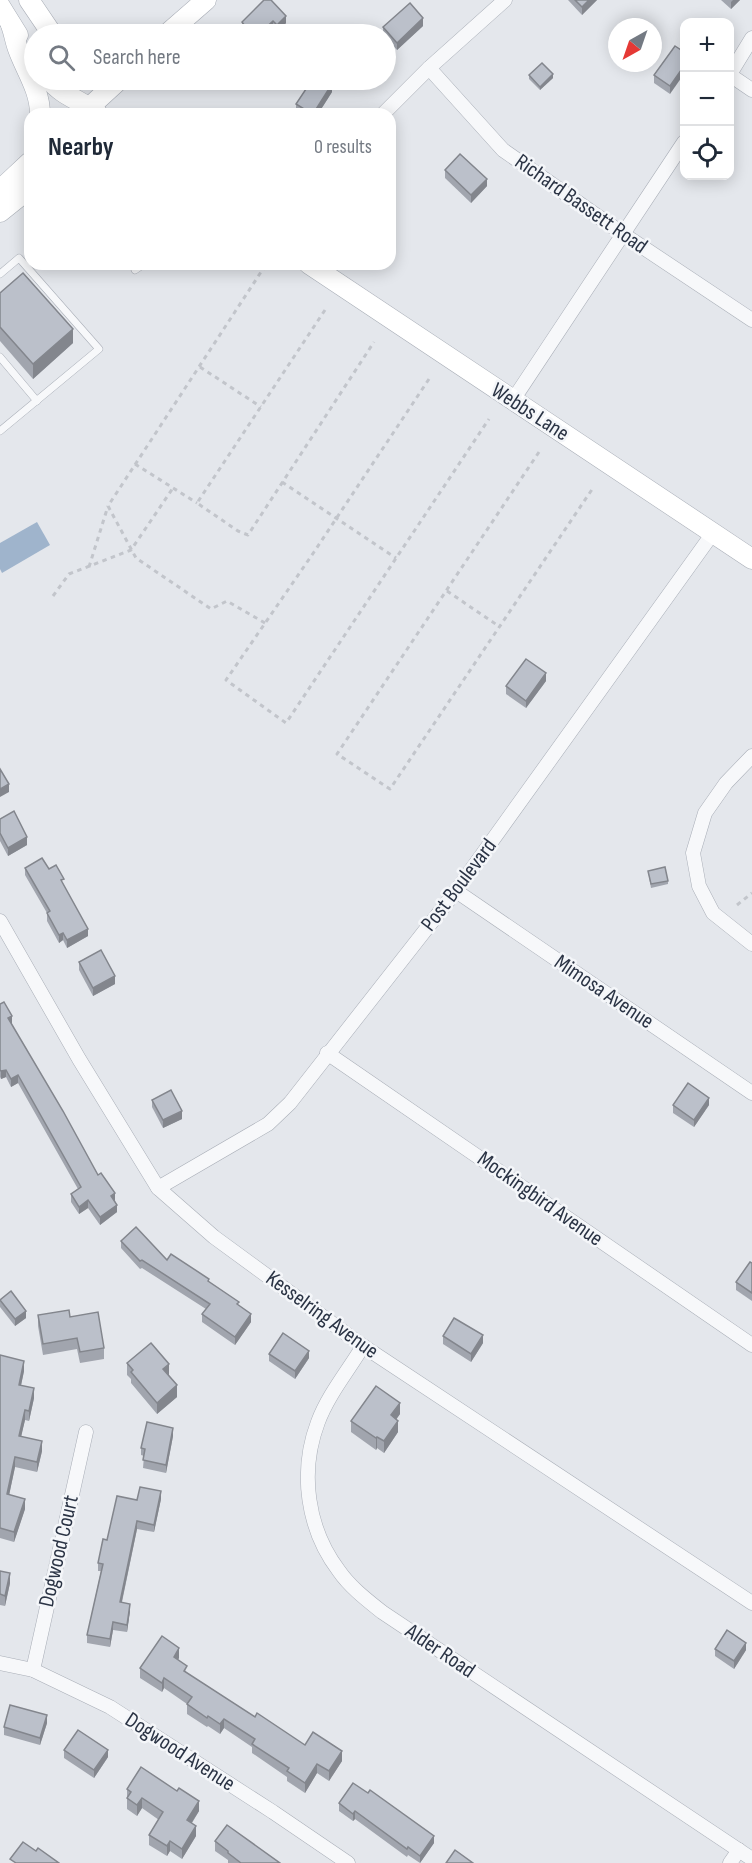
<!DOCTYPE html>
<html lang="en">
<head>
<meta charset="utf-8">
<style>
	:root { --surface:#fff; --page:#f2f2f3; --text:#1f2937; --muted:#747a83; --line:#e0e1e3 }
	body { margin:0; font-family:"Sofia Sans Condensed",sans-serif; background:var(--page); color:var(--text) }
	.controls { position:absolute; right:18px; top:18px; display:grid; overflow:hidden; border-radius:12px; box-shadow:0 3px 15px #0003 }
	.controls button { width:54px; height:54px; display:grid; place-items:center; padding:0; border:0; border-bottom:2px solid var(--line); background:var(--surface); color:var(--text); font:30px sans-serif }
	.compass { position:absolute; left:608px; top:18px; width:54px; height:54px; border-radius:50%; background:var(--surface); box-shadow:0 3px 15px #0003; rotate:220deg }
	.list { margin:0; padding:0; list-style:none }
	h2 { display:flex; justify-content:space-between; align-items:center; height:78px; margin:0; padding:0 24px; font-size:26px }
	h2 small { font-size:20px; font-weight:400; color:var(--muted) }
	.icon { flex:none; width:33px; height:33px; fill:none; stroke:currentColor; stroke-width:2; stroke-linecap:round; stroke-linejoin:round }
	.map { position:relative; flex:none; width:752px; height:1863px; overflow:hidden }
	.search { position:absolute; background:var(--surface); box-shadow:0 3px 15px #0003; left:24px; top:24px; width:372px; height:66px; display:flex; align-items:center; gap:15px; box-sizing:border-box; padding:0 21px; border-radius:33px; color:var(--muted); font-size:22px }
	.panel { position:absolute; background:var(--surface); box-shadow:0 3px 15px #0003; left:24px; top:108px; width:372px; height:162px; border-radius:18px }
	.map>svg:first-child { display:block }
	.water { fill:#9fb4cc }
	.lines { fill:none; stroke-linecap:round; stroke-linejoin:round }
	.lane-casing { stroke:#a9aeb7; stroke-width:8 }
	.street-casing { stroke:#a9aeb7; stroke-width:15 }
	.secondary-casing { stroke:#a9aeb7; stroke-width:21 }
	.path { stroke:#c2c5cb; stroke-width:3; stroke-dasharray:4.5 4.5; stroke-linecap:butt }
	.lane { stroke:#f7f8fa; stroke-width:7 }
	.street { stroke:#f7f8fa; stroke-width:14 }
	.secondary { stroke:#fff; stroke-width:20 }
	.wall { fill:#a1a5ae }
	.shaded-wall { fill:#83868d }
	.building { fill:#bbc0ca; stroke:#83868d; stroke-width:1.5 }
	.labels { text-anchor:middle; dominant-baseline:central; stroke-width:5; stroke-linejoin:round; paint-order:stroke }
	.street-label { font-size:22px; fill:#2b3445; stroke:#f4f6f9 }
</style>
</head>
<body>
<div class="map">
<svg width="752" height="1863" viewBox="0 0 752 1863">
	<rect width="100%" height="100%" fill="#e4e7ec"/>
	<polygon class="water" points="37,522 50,545 2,573 0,569 0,543"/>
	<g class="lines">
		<g class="lane-casing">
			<g id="lane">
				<polyline points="135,270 144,264"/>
				<polyline points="0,274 19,258 99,349 0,431"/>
				<polyline points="0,357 37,401"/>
			</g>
		</g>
		<g class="street-casing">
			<g id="street">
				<polyline points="429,68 503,150 623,234 752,320"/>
				<polyline points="730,74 752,38"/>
				<polyline points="730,75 752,90"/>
				<polyline points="383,114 429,68 505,0"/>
				<polyline points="513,400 684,142"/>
				<polyline points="752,756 726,783 705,813 693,853 699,886 713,913 752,944"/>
				<polyline points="456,891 752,1093"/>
				<polyline points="0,921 79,1059 158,1188 214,1237 363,1346 752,1603"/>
				<polyline points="327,1053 752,1345"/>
				<polyline points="158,1188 268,1124 290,1103 456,891 713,533"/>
				<path d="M363,1346C348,1371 328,1395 318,1422C299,1472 307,1529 339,1571C350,1587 367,1600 382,1612L752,1859"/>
				<polyline points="0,1663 33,1670 110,1707 273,1812 348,1863"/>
				<polyline points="33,1670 86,1432"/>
				<polyline points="730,1863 739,1850"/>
			</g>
		</g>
		<g class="secondary-casing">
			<g id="secondary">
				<polyline points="29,0 52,34"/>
				<polyline points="0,6 18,35"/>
				<path d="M11,25C14,33 15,41 18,49C26,71 40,90 40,114"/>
				<polyline points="167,34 206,0"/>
				<path d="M50,80C62,96 83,101 98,114"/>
				<polyline points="82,114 119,80"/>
				<polyline points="0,190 30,162"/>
				<polyline points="0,212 30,188"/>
				<polyline points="309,264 752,559"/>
			</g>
		</g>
		<g class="path">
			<polyline points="87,81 89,80"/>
			<polyline points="325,310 197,503 238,531 248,535 374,342"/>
			<polyline points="200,367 261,407"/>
			<polyline points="429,379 314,552 226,680 286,723 489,419"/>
			<polyline points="539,452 337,754 390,789 593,488"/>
			<polyline points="135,464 197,503"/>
			<polyline points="282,482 396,558"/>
			<polyline points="89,567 108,506"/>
			<polyline points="447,591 500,627"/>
			<polyline points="53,596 69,574 131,550 173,488"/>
			<polyline points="265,623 227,601 211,609 136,558 108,506 261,272 265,268"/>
			<polyline points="737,905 752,893"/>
		</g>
		<use href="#lane" class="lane"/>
		<use href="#street" class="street"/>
		<use href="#secondary" class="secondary"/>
	</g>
	<g class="wall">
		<polygon points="264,0 286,23 277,33 273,28 242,29 242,22"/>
		<polygon points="568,0 597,0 582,15"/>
		<polygon points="721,0 740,0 731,9"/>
		<polygon points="423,26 397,50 386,38 386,34 383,34 383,27"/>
		<polygon points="675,46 670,94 654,83 654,75"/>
		<polygon points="529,75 553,78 540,90 529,79"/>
		<polygon points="254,80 274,80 263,90"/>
		<polygon points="332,92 318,114 300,114 296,112 296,104"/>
		<polygon points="445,170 487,186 471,203 445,178"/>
		<polygon points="0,293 73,343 33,379 0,341"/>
		<polygon points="546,681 526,708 506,694 506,686"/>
		<polygon points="0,819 27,845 8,856 0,841"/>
		<polygon points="25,868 49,869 64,886 88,936 67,948 63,940 59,943 47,921 47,913 25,875"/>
		<polygon points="648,871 668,881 668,884 651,888"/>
		<polygon points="79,962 115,984 93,996 79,970"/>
		<polygon points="0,1004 98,1175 115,1200 117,1212 100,1225 88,1208 79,1214 71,1202 71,1194 78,1189 18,1083 11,1087 6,1077 1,1079 0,1077"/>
		<polygon points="152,1100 182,1119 163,1128 152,1107"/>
		<polygon points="673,1105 709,1105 694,1127 673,1113"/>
		<polygon points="121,1241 167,1260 209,1282 239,1306 251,1322 235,1345 202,1322 202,1314 206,1309 142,1268 140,1269 121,1248"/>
		<polygon points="752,1263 752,1301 736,1290 736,1282"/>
		<polygon points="0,1300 26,1318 15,1326 0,1307"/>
		<polygon points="38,1315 70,1317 104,1348 104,1359 80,1363 77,1349 43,1355 38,1326"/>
		<polygon points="443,1336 483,1343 471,1362 443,1344"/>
		<polygon points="269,1354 309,1358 295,1379 269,1361"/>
		<polygon points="0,1355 24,1371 21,1385 34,1398 29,1421 25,1420 21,1436 42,1451 37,1472 15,1467 9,1495 25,1509 14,1542 0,1538"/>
		<polygon points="127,1363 169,1376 177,1397 157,1414 131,1383 131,1379 127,1375"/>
		<polygon points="400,1414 396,1419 398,1432 384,1453 377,1448 376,1450 351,1432 351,1421"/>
		<polygon points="173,1436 166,1473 143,1468 144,1456 141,1455 141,1448"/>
		<polygon points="161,1499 154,1532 137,1529 122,1602 130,1611 127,1632 113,1630 110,1647 87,1643 87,1635 101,1571 98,1571 98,1563 107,1540"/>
		<polygon points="0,1571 10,1583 5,1606 0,1605"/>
		<polygon points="715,1649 746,1650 734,1669 715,1656"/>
		<polygon points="179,1658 178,1660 187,1673 255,1717 305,1745 342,1761 329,1781 317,1773 305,1793 287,1781 287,1777 252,1753 252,1747 224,1728 220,1734 208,1726 207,1727 187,1714 187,1704 164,1688 162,1692 140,1678 140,1668"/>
		<polygon points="47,1723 40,1745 4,1735 4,1727"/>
		<polygon points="64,1750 108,1757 94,1778 64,1758"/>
		<polygon points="127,1789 199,1811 192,1823 196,1836 182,1859 170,1851 167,1856 149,1845 149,1835 159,1820 142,1808 137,1816 127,1809"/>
		<polygon points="339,1803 434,1843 420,1863 408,1855 407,1857 355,1819 353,1821 339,1811"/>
		<polygon points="215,1841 280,1863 228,1863 228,1860 215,1851"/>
	</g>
	<g class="shaded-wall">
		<polygon points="589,0 597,0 582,15 582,7"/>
		<polygon points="733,0 740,0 731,9 731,2"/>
		<polygon points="286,16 286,23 277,33 277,25"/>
		<polygon points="423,18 423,26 397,50 397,43"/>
		<polygon points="273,21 273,28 266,34 259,34"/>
		<polygon points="684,66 684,74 670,94 670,86"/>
		<polygon points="553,74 553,78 540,90 540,87"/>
		<polygon points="267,80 274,80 263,90 263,83"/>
		<polygon points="332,84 332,92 318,114 313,114"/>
		<polygon points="487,179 487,186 471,203 471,195"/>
		<polygon points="73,329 73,343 33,379 33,364"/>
		<polygon points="546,673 546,681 526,708 526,701"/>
		<polygon points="9,784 9,792 0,797 0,789"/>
		<polygon points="27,837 27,845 8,856 8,848"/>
		<polygon points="88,929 88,936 67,948 67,940"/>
		<polygon points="63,933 63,940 59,943 59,935"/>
		<polygon points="115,976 115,984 93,996 93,988"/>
		<polygon points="12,1016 12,1024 8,1026 8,1018"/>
		<polygon points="6,1070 6,1077 1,1079 1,1071"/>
		<polygon points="18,1075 18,1083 11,1087 11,1079"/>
		<polygon points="709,1098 709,1105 694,1127 694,1120"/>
		<polygon points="182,1111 182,1119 163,1128 163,1120"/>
		<polygon points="115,1193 115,1200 111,1204 111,1196"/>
		<polygon points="88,1200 88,1208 79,1214 79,1207"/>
		<polygon points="117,1205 117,1212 100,1225 100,1217"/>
		<polygon points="26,1311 26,1318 15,1326 15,1319"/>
		<polygon points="251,1314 251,1322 235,1345 235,1337"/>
		<polygon points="483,1335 483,1343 471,1362 471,1354"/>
		<polygon points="309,1351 309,1358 295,1379 295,1371"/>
		<polygon points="24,1361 24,1371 19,1395 19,1385"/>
		<polygon points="169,1364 169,1376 163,1369"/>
		<polygon points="177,1385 177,1397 157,1414 157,1403"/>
		<polygon points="34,1388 34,1398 29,1421 29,1411"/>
		<polygon points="400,1403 400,1414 391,1427 391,1415"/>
		<polygon points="25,1410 25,1420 19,1446 19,1436"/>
		<polygon points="398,1421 398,1432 384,1453 384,1441"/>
		<polygon points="173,1428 173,1436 166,1473 166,1465"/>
		<polygon points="377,1437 377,1448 376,1450 376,1438"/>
		<polygon points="42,1441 42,1451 37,1472 37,1462"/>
		<polygon points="15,1457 15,1467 7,1505 7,1494"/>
		<polygon points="161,1491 161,1499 154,1532 154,1525"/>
		<polygon points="25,1499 25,1509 14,1542 14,1532"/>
		<polygon points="137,1521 137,1529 120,1610 120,1602"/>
		<polygon points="10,1573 10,1583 5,1606 5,1596"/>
		<polygon points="130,1604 130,1611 127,1632 127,1625"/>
		<polygon points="113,1622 113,1630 110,1647 110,1639"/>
		<polygon points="746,1643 746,1650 734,1669 734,1661"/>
		<polygon points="179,1648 179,1658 174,1666 174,1657"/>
		<polygon points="164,1678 164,1688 162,1692 162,1683"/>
		<polygon points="47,1715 47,1723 40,1745 40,1738"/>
		<polygon points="224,1719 224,1728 220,1734 220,1724"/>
		<polygon points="108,1750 108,1757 94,1778 94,1770"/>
		<polygon points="342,1751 342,1761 329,1781 329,1771"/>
		<polygon points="317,1764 317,1773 305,1793 305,1783"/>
		<polygon points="142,1798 142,1808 137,1816 137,1805"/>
		<polygon points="199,1801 199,1811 187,1830 187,1820"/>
		<polygon points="355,1811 355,1819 353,1821 353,1814"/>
		<polygon points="196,1826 196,1836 182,1859 182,1849"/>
		<polygon points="434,1836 434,1843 420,1863 420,1856"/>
		<polygon points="170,1841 170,1851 167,1856 167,1846"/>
	</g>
	<g class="building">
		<polygon points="264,0 271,0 286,16 277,25 273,21 259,34 235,34 245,26 242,22"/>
		<polygon points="575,0 589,0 582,7"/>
		<polygon points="410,3 423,18 397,43 383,27"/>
		<polygon points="675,46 684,52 684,66 670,86 654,75"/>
		<polygon points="542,63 553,74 540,87 529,75"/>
		<polygon points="312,80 324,80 332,84 313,114 312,114 296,104"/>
		<polygon points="460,154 487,179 471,195 445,170"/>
		<polygon points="23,273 73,329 33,364 0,327 0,293"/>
		<polygon points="526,659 546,673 526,701 506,686"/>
		<polygon points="0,769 9,784 0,789"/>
		<polygon points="14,811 27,837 8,848 0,833 0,819"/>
		<polygon points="42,858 49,869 56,865 64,879 61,880 88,929 67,940 63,933 59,935 47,913 50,911 25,868"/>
		<polygon points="665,867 668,881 651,884 648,871"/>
		<polygon points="101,950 115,976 93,988 79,962"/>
		<polygon points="4,1002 12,1016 8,1018 63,1111 98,1175 101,1173 115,1193 111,1196 117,1205 100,1217 88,1200 79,1207 71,1194 81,1187 18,1075 11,1079 6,1070 1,1071 0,1070 0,1004"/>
		<polygon points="688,1083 709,1098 694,1120 673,1105"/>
		<polygon points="171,1090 182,1111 163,1120 152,1100"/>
		<polygon points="136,1227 167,1260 171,1254 209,1279 208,1281 239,1302 237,1304 251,1314 235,1337 202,1314 210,1304 142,1260 140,1261 121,1241"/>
		<polygon points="750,1262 752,1263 752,1293 736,1282"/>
		<polygon points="11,1291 26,1311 15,1319 0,1300"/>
		<polygon points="69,1310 70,1317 98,1312 104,1348 80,1352 77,1338 43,1344 38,1315"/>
		<polygon points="454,1318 483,1335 471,1354 443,1336"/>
		<polygon points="283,1333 309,1351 295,1371 269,1354"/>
		<polygon points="151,1343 169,1364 163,1369 177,1385 157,1403 131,1372 133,1370 127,1363"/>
		<polygon points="0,1355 24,1361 19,1385 34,1388 29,1411 25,1410 19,1436 42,1441 37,1462 15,1457 7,1494 25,1499 14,1532 0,1528"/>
		<polygon points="376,1386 400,1403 391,1415 398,1421 384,1441 377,1437 376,1438 351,1421"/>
		<polygon points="147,1422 173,1428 166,1465 143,1460 145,1449 141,1448"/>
		<polygon points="140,1487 161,1491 154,1525 137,1521 120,1602 130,1604 127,1625 113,1622 110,1639 87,1635 103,1564 98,1563 103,1539 107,1540 117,1496 137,1500"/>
		<polygon points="0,1571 10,1573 5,1596 0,1594"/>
		<polygon points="727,1630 746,1643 734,1661 715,1649"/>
		<polygon points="162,1636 179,1648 174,1657 187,1666 184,1671 255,1717 257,1713 305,1745 313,1732 342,1751 329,1771 317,1764 305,1783 287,1771 289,1768 252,1744 255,1739 224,1719 220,1724 208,1716 207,1718 187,1704 192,1697 164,1678 162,1683 140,1668"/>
		<polygon points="10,1705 47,1715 40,1738 4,1727"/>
		<polygon points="78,1730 108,1750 94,1770 64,1750"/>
		<polygon points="141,1767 177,1791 179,1788 199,1801 187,1820 196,1826 182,1849 170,1841 167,1846 149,1835 163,1812 142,1798 137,1805 127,1798 131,1792 127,1789"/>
		<polygon points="353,1783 368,1793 370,1790 434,1836 420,1856 408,1847 407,1849 355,1811 353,1814 339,1803"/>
		<polygon points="227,1825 280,1863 241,1863 228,1853 228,1851 215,1841"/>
		<polygon points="23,1842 36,1851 38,1848 59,1863 16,1863 10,1859"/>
		<polygon points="455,1850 473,1863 446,1863"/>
	</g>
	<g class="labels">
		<g class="street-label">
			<text transform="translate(581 204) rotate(35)">Richard Bassett Road</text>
			<text transform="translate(530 412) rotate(33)">Webbs Lane</text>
			<text transform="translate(459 885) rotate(-53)">Post Boulevard</text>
			<text transform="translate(604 992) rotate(34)">Mimosa Avenue</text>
			<text transform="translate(540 1199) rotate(35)">Mockingbird Avenue</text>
			<text transform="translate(322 1315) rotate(36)">Kesselring Avenue</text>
			<text transform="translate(59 1551) rotate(-77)">Dogwood Court</text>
			<text transform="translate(440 1651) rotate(34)">Alder Road</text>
			<text transform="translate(180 1752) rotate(33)">Dogwood Avenue</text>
		</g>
	</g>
</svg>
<div class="controls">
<button>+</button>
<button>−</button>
<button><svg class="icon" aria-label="locate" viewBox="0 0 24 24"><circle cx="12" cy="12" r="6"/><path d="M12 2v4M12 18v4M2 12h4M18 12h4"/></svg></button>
</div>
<svg class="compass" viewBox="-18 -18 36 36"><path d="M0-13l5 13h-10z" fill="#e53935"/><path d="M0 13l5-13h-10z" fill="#747a83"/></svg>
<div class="search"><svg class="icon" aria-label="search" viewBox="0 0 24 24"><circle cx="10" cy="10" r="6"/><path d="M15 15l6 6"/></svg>Search here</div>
<section class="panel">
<h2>Nearby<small>0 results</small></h2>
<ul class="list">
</ul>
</section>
</div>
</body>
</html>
